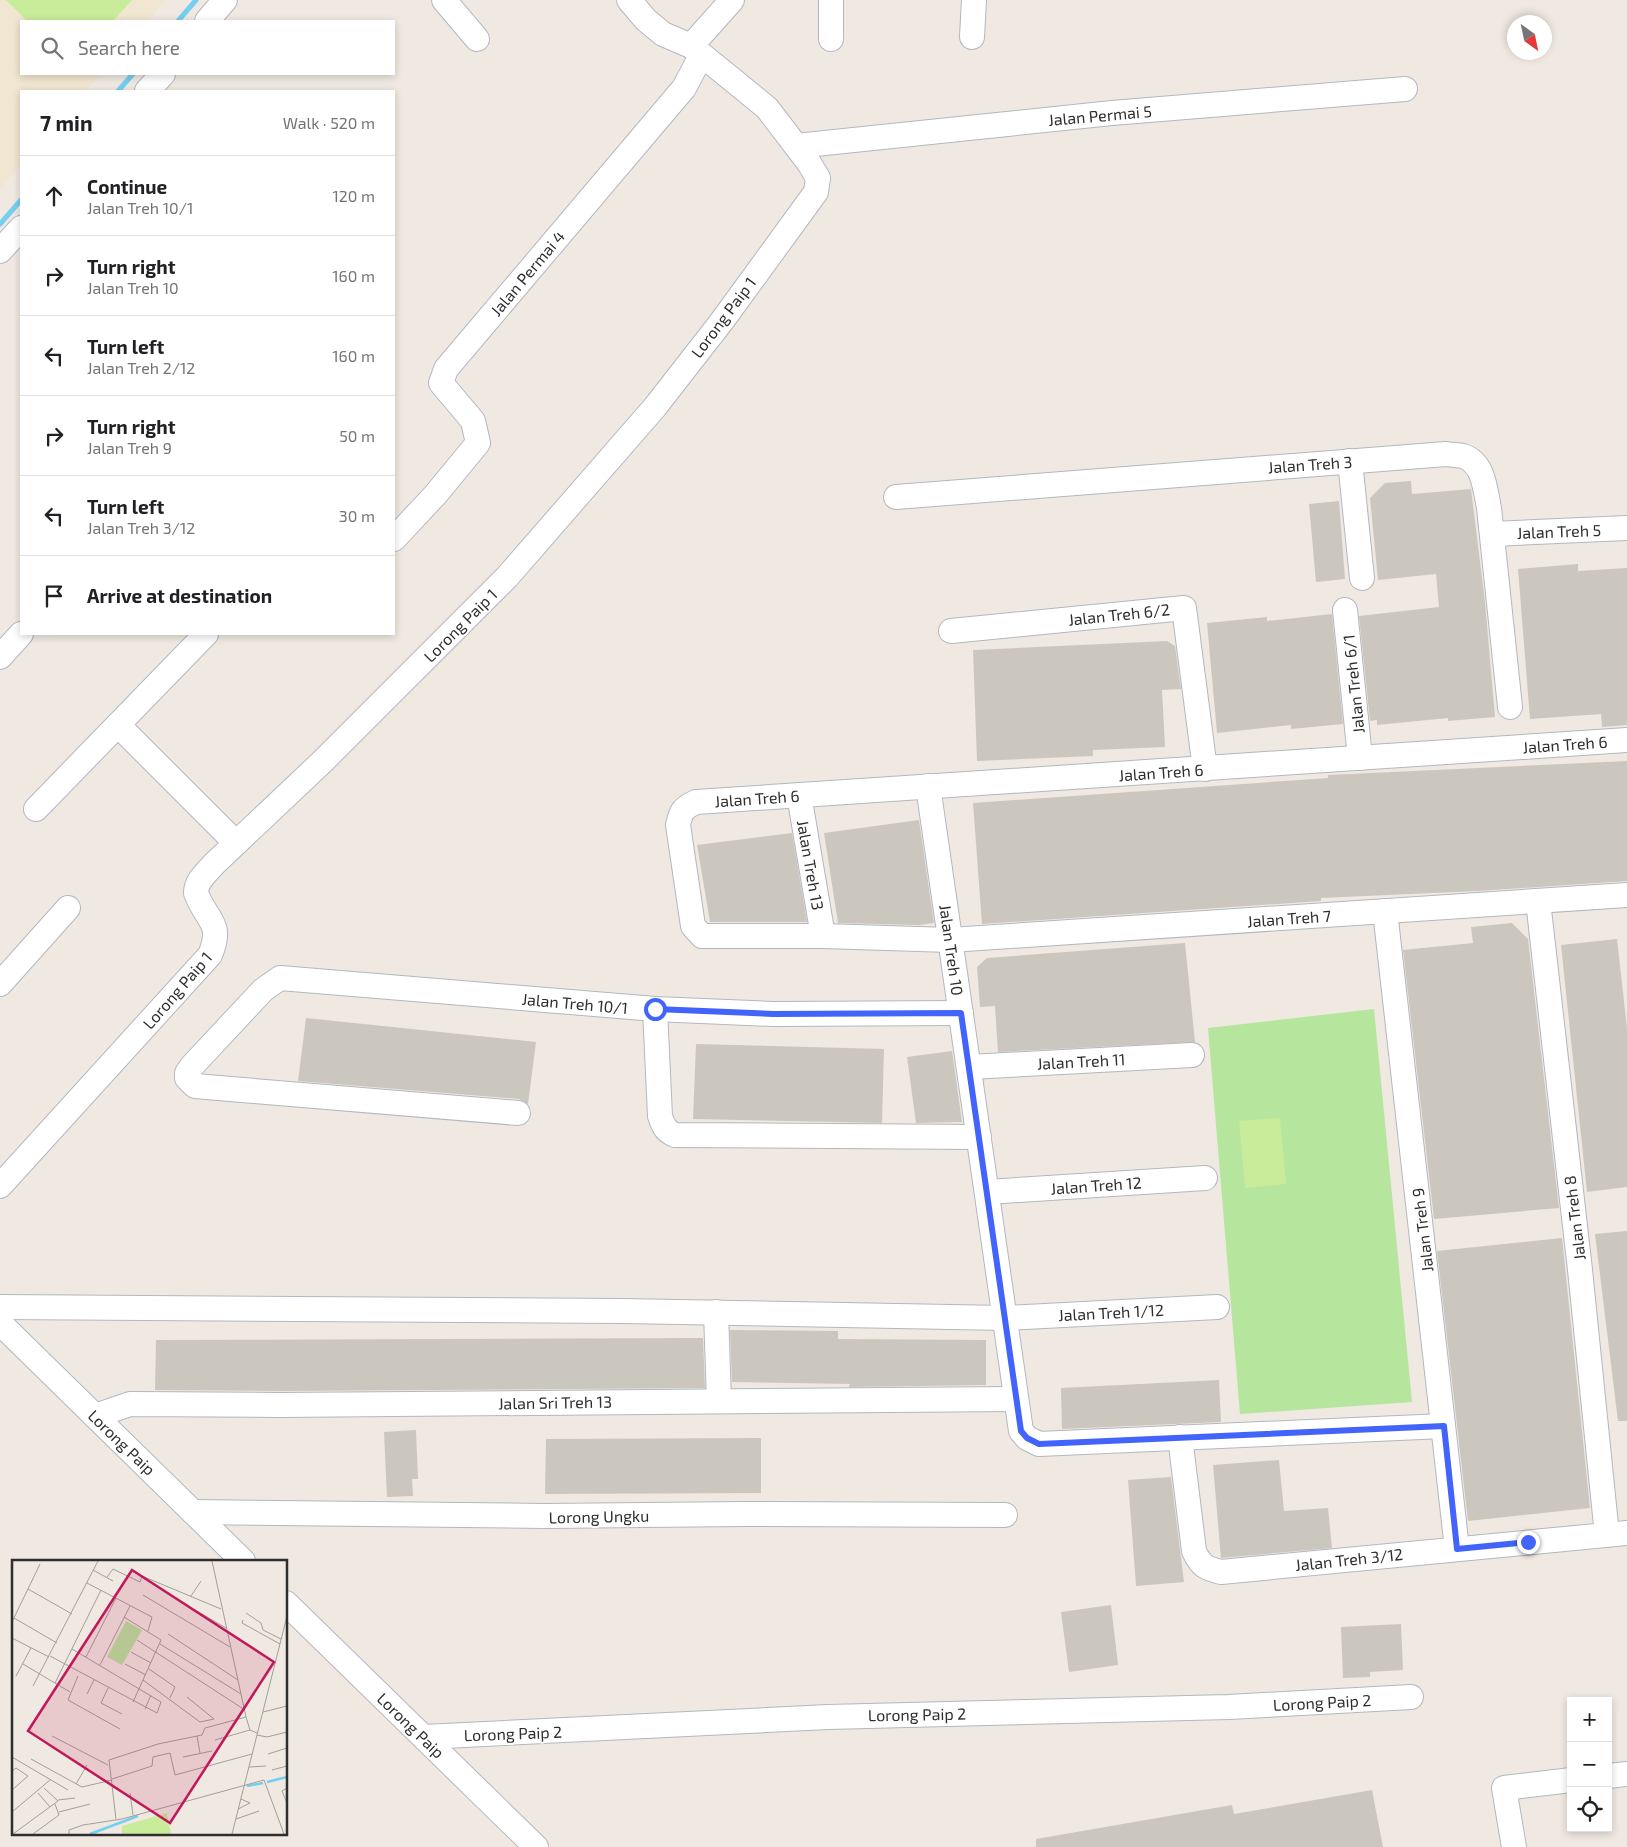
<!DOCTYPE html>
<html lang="en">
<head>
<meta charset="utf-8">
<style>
	:root { --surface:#fff; --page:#f2f2f2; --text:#202124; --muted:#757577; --line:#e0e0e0 }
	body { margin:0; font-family:"Exo 2",sans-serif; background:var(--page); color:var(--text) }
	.controls { position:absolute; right:15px; bottom:15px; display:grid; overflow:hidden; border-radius:0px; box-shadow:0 2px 8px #0003 }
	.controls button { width:45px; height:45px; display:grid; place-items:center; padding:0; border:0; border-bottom:1px solid var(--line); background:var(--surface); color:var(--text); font:25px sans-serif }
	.compass { position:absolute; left:1507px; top:15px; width:45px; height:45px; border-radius:50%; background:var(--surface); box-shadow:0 2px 8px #0003; rotate:147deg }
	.stop { position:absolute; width:15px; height:15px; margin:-11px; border:4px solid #4264fb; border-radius:50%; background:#fff }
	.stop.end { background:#4264fb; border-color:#fff; box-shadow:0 1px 5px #0008 }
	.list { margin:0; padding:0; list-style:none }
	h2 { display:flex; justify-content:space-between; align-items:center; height:65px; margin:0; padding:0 20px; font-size:21px }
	h2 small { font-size:16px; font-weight:400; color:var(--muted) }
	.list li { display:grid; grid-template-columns:32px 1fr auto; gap:15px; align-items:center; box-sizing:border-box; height:80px; padding:0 20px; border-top:1px solid var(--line) }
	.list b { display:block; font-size:19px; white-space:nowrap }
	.list p { margin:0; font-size:16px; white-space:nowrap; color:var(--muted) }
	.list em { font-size:16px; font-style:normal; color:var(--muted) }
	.icon { flex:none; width:28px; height:28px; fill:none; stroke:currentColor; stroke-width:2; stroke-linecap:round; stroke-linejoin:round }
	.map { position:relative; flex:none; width:1627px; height:1847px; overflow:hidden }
	.search { position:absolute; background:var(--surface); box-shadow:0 2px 8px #0003; left:20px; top:20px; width:375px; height:55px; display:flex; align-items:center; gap:12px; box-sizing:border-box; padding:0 18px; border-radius:0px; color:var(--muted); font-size:19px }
	.panel { position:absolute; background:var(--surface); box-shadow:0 2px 8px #0003; left:20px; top:90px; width:375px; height:545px; border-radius:0px }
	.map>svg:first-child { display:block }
	.education { fill:#f0e6d1 }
	.green { fill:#b6e59e }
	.pitch { fill:#c9ec9a }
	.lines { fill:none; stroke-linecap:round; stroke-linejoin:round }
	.stream { stroke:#75cff0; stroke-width:5 }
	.building { fill:#cbc7bf }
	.minor-casing { stroke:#b4b7c1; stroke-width:26 }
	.minor { stroke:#fff; stroke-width:24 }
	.route { stroke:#4264fb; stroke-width:6 }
	.labels { text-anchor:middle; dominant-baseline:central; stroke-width:4; stroke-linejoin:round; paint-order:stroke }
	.street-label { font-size:16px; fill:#2e2e2e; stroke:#fff }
	.inset-river { fill:none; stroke:#75cff0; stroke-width:2.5 }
	.inset-road { fill:none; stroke:#a29e99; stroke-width:1 }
	.view { fill:#c2185b; fill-opacity:0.15; stroke:#c2185b; stroke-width:2.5 }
	.inset-edge { fill:none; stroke:#2e2e2e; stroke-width:2.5 }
</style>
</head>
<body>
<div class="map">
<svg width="1627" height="1847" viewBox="0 0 1627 1847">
	<rect width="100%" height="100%" fill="#efe9e1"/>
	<polygon class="education" points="0,0 166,0 147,21 21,21 21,74 101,74 85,91 21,91 21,164 0,189"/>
	<polygon class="green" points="1374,1009 1412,1402 1240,1414 1208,1028"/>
	<g class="pitch">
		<polygon points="6,0 132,0 113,21 27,21"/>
		<polygon points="1280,1118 1286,1184 1245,1188 1239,1121"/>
	</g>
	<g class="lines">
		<g class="stream">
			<polyline points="178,21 196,0"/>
			<polyline points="118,91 133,74"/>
			<polyline points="0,224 21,200"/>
		</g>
	</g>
	<g class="building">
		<polygon points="1411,481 1412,494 1471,489 1485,602 1495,717 1448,721 1448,718 1377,725 1377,720 1370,721 1359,616 1439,607 1436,574 1378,580 1370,498 1385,483"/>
		<polygon points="1339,501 1345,579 1316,582 1309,504"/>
		<polygon points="1578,564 1578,571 1627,568 1627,725 1602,727 1601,714 1530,719 1518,569"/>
		<polygon points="1332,614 1343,724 1291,729 1291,725 1217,733 1207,623 1267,617 1267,621"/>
		<polygon points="1167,641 1175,646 1181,689 1162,690 1165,747 1093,750 1093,756 977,761 973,650"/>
		<polygon points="1627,761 1627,881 1478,891 1321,898 1321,901 982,924 973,803 1328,778 1328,775"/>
		<polygon points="919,820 934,923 919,925 838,923 824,833"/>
		<polygon points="792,833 807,922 710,922 697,845"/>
		<polygon points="1512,923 1528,939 1559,1208 1434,1219 1403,950 1473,943 1471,927"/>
		<polygon points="1617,939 1627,1028 1627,1187 1587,1192 1561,945"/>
		<polygon points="1185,943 1195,1042 998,1052 995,1006 980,1007 977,967 987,958"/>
		<polygon points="306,1018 536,1042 528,1104 519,1099 298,1081"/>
		<polygon points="696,1044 884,1049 882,1123 693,1119"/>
		<polygon points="952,1051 962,1122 916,1123 907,1057"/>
		<polygon points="1627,1231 1627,1421 1618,1421 1595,1234"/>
		<polygon points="1562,1238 1590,1508 1468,1521 1437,1251"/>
		<polygon points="730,1330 838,1331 838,1339 986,1340 986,1385 849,1387 850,1384 732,1382"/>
		<polygon points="690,1338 703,1338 705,1388 280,1391 155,1390 156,1340"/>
		<polygon points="1219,1380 1221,1422 1062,1429 1061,1388"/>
		<polygon points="416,1430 418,1479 412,1479 413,1496 387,1497 384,1432"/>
		<polygon points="761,1438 761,1493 545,1494 546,1439"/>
		<polygon points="1279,1460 1284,1511 1328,1508 1332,1548 1221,1558 1213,1465"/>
		<polygon points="1171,1477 1184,1582 1136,1586 1128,1480"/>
		<polygon points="1111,1605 1118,1665 1069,1672 1061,1612"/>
		<polygon points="1401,1624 1403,1670 1370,1672 1370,1677 1343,1678 1341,1627"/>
		<polygon points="1372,1790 1383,1847 1036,1847 1036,1839 1232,1805 1234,1814"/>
	</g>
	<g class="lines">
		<g class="minor-casing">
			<g id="minor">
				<polyline points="444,0 477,39"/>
				<polyline points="831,0 831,39"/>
				<polyline points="207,21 225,0"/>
				<polyline points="972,37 974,0"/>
				<polyline points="691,46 732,0"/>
				<polyline points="147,91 163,74"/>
				<polyline points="796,146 1112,113 1405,89"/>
				<polyline points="0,251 21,228"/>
				<polyline points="1350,461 1362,578"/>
				<path d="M896,497L1446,454C1451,455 1458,455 1463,456C1484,463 1485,489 1489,508L1510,707"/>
				<polyline points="1492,534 1627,528"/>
				<polyline points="394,539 436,494 478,443 473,421 441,383 446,369 684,88 701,56"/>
				<polyline points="1345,610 1360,758"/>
				<polyline points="951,631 1184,608 1205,769"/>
				<polyline points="0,657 21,634"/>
				<polyline points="118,725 236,843"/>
				<path d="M1627,740L696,802C683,808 681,811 678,825L693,926L702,936H823L950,940L1627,895"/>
				<polyline points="928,786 1021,1431 1027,1438 1039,1444 1443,1426"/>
				<polyline points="799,795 823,936"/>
				<polyline points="36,809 206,634"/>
				<polyline points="1538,901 1580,1270 1607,1535"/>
				<polyline points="1385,911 1457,1549"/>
				<polyline points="0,984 68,908"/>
				<path d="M655,1009L660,1116C663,1125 665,1131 675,1135L979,1137"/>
				<polyline points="969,1067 1192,1055"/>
				<polyline points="518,1113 195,1086 187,1078 187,1073 192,1066 263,990 280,978 655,1009 773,1014 961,1013"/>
				<path d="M0,1186L210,955C224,922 206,921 196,893C196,881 206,873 214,864L322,762L507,577L655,407L722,321L816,192L818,178L809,163L767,108L691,46L663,34L646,20L629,0"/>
				<polyline points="987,1192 1205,1178"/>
				<polyline points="0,1307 622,1311 1005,1318 1217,1307"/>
				<polyline points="716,1312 719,1401"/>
				<polyline points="0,1323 243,1561"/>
				<polyline points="95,1416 130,1404 280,1405 1016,1399"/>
				<path d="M1180,1437L1194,1551C1201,1566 1205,1568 1221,1572L1627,1533"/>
				<polyline points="193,1512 545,1516 746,1514 1005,1515"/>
				<polyline points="286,1603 536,1847"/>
				<polyline points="424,1737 828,1717 1229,1707 1411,1697"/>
				<polyline points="1608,1776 1627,1774"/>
				<polyline points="1514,1847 1504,1788 1571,1780"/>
			</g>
		</g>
		<use href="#minor" class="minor"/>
	</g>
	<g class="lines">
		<polyline class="route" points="655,1009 773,1014 961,1013 1021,1431 1027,1438 1039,1444 1444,1426 1457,1549 1528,1542"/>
	</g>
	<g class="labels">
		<g class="street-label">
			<text transform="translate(1100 115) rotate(-5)">Jalan Permai 5</text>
			<text transform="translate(527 273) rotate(-50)">Jalan Permai 4</text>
			<text transform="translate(723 317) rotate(-53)">Lorong Paip 1</text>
			<text transform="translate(1310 464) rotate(-4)">Jalan Treh 3</text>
			<text transform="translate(1559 531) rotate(-2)">Jalan Treh 5</text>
			<text transform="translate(1119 614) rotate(-6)">Jalan Treh 6/2</text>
			<text transform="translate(460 625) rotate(-45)">Lorong Paip 1</text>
			<text transform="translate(1353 684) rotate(-96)">Jalan Treh 6/1</text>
			<text transform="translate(1565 744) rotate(-4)">Jalan Treh 6</text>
			<text transform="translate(1161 772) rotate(-4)">Jalan Treh 6</text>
			<text transform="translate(757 798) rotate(-4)">Jalan Treh 6</text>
			<text transform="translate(811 865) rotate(80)">Jalan Treh 13</text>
			<text transform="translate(1289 918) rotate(-4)">Jalan Treh 7</text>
			<text transform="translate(952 950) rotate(82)">Jalan Treh 10</text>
			<text transform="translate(177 990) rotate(-49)">Lorong Paip 1</text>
			<text transform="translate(575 1003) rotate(5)">Jalan Treh 10/1</text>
			<text transform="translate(1081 1061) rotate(-3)">Jalan Treh 11</text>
			<text transform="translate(1096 1185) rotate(-4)">Jalan Treh 12</text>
			<text transform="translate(1574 1218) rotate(-97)">Jalan Treh 8</text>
			<text transform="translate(1422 1230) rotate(-97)">Jalan Treh 9</text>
			<text transform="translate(1111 1312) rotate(-3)">Jalan Treh 1/12</text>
			<text transform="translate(555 1402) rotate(-1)">Jalan Sri Treh 13</text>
			<text transform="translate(122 1442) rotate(44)">Lorong Paip</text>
			<text transform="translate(599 1516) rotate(-1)">Lorong Ungku</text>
			<text transform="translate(1349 1559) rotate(-6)">Jalan Treh 3/12</text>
			<text transform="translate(1322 1702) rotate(-3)">Lorong Paip 2</text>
			<text transform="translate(917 1714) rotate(-1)">Lorong Paip 2</text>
			<text transform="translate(411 1725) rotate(44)">Lorong Paip</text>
			<text transform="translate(513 1733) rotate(-2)">Lorong Paip 2</text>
		</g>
	</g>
	<g transform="translate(12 1560)">
		<rect width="275" height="275" fill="#efe9e1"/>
		<path d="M114,61L130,70L110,105L95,97Z" fill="#b6e59e"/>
		<path d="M155,253L159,274H110V266Z" fill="#c9ec9a"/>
		<path class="inset-river" d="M255,222L275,217M235,226L251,223M78,274L126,256"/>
		<path class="inset-road" d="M200,1L234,157L238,170L245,173M81,10L101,21M95,17L101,9L128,22L130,16L209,49M75,23L140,57L136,71M16,29L60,54M131,35L218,87M179,36L189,21M183,50L214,68M234,53L249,63L251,70L269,79M112,57L149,80L121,142M2,58L45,83M231,60L230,63L268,84M0,62L28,4M156,74L226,120M0,78L37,97M125,80L233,150M148,84L229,134M119,92L139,103M38,96L145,153L149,142L60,89M74,97L104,38M11,104L58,132M113,104L134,115M88,105L118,46M137,109L163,127L158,138M4,116L19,88M66,116L56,140L108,169M131,120L188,162L202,159L175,137M43,123L89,30M21,126L86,1M96,128L89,143L110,154M75,134L82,120M133,149L139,135M251,152L275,146M245,175L255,177L275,172M40,176L96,205M185,176L188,193M203,180L238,170M256,194L275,188M0,197L56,230M171,197L200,191M19,199L70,227L100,220M237,207L254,206M260,210L275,206M0,211L4,208L16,216L0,230M100,219L140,206L141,197L158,193L163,215L240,194M64,224L75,205M275,228L270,231L275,243M26,233L38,247M118,233L121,255M46,240L63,238M226,249L238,243L229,239M0,252L38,220M47,252L78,244M104,259L97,200L146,184L190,175L193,168L234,157M224,259L247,251M1,274L46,241L32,228M21,274L47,255L43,244M57,274V270L71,265L110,259L252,220L272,274M220,274L275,56"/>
		<path class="view" d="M120,10L262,102L158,263L16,171Z"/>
		<rect width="275" height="275" class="inset-edge"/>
	</g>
</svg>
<div class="controls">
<button>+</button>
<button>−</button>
<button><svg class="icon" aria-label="locate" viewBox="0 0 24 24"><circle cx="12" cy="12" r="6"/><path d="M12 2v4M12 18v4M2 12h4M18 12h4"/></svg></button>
</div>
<svg class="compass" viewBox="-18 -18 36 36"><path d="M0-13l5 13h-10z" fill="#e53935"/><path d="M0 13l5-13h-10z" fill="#757577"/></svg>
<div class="stop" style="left:655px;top:1009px"></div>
<div class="stop end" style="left:1528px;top:1542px"></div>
<div class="search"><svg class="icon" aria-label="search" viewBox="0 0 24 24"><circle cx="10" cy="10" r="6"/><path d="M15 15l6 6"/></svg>Search here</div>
<section class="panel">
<h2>7 min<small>Walk · 520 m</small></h2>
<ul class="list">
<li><svg class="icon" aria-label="ahead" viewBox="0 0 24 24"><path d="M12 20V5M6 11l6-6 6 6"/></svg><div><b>Continue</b><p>Jalan Treh 10/1</p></div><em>120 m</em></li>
<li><svg class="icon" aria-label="right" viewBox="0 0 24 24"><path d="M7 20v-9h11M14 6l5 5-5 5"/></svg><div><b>Turn right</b><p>Jalan Treh 10</p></div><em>160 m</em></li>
<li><svg class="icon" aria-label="left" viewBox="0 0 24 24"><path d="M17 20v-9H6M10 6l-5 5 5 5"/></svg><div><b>Turn left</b><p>Jalan Treh 2/12</p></div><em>160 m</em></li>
<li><svg class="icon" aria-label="right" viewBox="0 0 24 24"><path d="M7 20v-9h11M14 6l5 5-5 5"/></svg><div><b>Turn right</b><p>Jalan Treh 9</p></div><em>50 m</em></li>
<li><svg class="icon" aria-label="left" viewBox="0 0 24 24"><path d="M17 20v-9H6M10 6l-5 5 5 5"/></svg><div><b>Turn left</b><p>Jalan Treh 3/12</p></div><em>30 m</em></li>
<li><svg class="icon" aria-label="arrive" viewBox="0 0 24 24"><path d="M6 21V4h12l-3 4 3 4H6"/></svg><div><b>Arrive at destination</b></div></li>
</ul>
</section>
</div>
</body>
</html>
